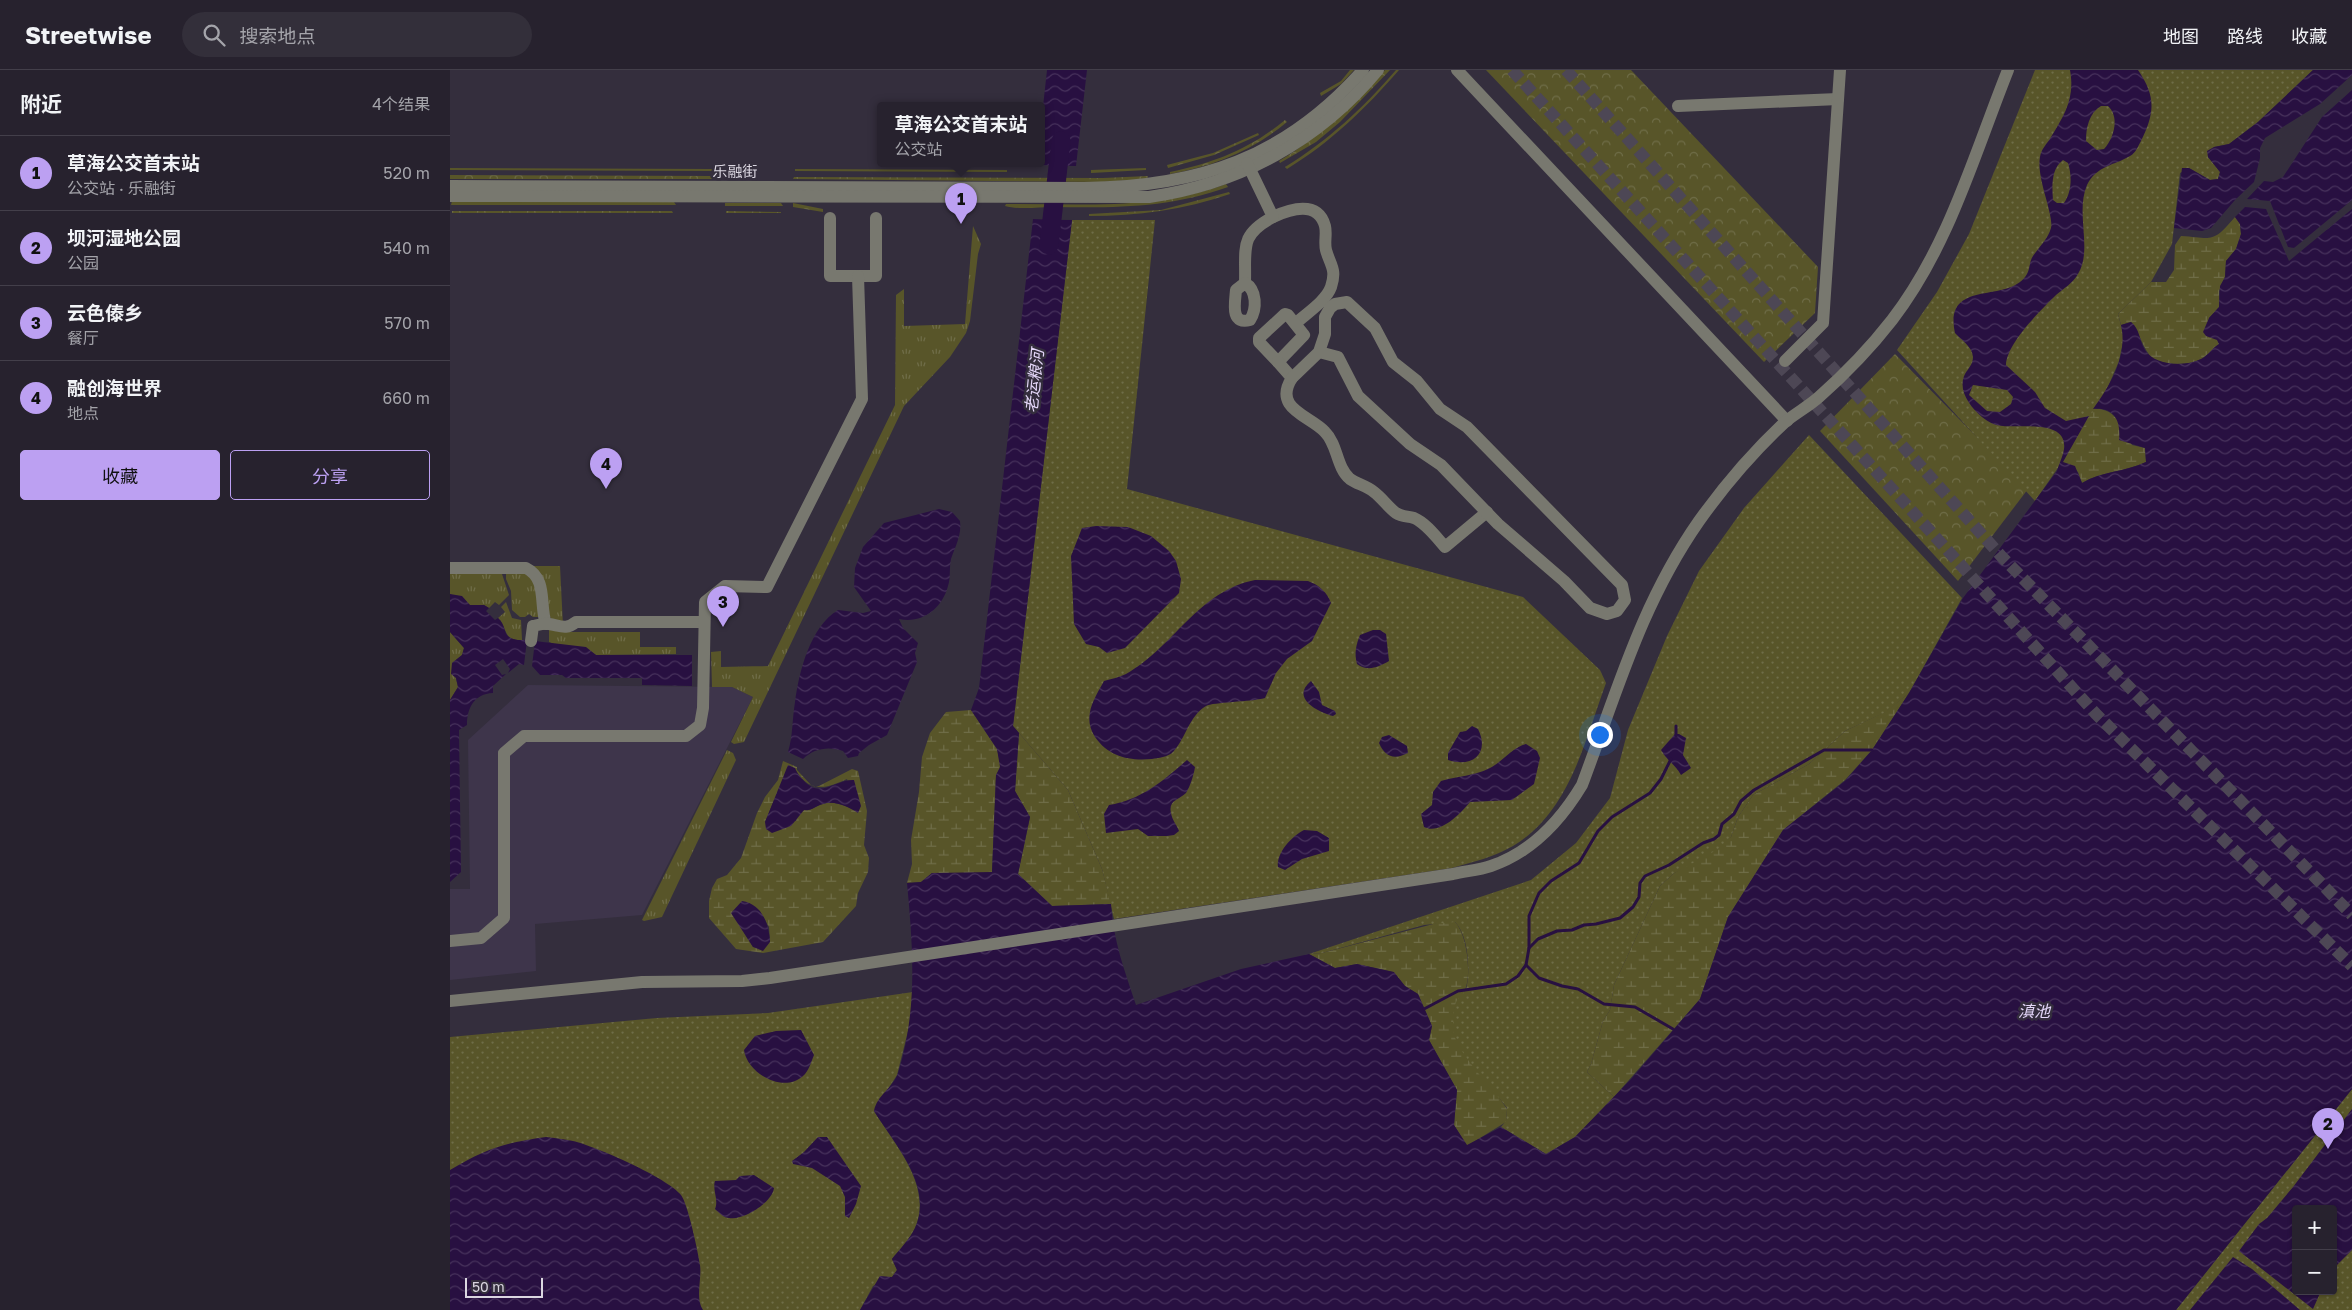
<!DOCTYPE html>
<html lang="zh">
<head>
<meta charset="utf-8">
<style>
	:root { --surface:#27222e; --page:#332f3a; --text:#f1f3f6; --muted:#a4a4aa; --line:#433f4a; --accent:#bca0f2 }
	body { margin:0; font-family:"Golos Text","Noto Sans SC",sans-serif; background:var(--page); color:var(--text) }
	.controls { position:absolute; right:15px; bottom:15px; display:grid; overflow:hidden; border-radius:5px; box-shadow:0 1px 4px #0004 }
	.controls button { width:45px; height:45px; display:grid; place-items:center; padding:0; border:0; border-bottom:1px solid var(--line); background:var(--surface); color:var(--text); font:25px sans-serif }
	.scale { position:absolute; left:15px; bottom:12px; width:78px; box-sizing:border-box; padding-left:5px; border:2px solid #dad6e0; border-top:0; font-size:14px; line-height:18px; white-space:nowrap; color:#dad6e0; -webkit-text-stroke:4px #342e3d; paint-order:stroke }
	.you { position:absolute; left:1149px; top:664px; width:18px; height:18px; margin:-12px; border:4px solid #fff; border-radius:50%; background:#1a73e8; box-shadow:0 0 0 8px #1a73e833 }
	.badge { display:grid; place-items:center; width:32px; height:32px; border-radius:50%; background:var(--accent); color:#111; font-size:16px; font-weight:700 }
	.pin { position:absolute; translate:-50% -41px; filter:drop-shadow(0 1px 2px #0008) }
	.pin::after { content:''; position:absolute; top:26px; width:18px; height:15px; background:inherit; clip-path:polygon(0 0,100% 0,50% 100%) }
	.popup { position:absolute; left:427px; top:32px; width:168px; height:65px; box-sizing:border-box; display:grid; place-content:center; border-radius:5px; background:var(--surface); filter:drop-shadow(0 1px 4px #0005); font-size:16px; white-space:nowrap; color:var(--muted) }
	.popup b { font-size:19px; color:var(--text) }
	.popup::after { content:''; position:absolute; left:50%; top:100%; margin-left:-10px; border:10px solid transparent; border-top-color:var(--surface) }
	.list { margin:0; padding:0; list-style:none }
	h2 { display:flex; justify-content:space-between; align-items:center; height:65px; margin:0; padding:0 20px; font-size:21px }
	h2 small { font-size:16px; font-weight:400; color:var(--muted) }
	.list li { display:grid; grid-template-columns:32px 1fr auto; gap:15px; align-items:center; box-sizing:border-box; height:75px; padding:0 20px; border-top:1px solid var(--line) }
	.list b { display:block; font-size:19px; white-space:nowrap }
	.list p { margin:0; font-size:16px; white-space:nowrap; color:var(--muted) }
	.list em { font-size:16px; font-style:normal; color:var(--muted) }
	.actions { display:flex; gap:10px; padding:15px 20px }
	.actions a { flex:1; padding:11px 0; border:1px solid var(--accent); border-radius:5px; text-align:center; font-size:18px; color:var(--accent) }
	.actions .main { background:var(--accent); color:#111 }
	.icon { flex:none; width:28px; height:28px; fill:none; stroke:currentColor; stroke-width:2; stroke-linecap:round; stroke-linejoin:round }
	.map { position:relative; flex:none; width:1902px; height:1240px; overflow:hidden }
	header { display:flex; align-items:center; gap:30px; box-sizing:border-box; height:70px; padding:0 25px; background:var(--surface); border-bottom:1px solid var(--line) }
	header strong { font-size:24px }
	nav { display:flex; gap:28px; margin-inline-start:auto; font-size:18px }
	.search { width:350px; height:45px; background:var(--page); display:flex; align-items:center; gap:12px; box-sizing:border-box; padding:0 18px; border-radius:28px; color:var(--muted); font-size:19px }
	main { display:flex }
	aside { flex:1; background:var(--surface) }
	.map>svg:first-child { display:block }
	.built { fill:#3e354b }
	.grass { fill:url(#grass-tufts) }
	.forest { fill:url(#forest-crowns) }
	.wetland { fill:url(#wetland-marsh); fill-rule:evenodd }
	.park { fill:url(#park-dots); fill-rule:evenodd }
	.water { fill:url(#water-waves); fill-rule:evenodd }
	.pier { fill:#342e3d }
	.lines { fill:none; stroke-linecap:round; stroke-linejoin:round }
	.stream { stroke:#281041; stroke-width:3 }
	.river { stroke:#281041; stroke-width:19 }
	.major-tunnel { stroke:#4d4755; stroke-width:12; stroke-dasharray:12 6; stroke-linecap:butt }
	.minor { stroke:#78786f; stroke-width:12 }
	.labels { text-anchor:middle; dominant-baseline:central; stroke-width:5; stroke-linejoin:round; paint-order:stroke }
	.street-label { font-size:15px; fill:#dad6e0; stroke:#342e3d }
	.water-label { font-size:16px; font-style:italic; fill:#e3d6f8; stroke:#342e3d }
</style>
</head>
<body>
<header>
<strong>Streetwise</strong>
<div class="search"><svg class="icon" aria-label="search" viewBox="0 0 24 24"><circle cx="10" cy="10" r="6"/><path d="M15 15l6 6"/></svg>搜索地点</div>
<nav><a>地图</a><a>路线</a><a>收藏</a></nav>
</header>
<main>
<aside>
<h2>附近<small>4个结果</small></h2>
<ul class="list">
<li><span class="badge">1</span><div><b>草海公交首末站</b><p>公交站 · 乐融街</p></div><em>520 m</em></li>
<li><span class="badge">2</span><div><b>坝河湿地公园</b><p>公园</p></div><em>540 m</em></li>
<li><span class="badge">3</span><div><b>云色傣乡</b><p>餐厅</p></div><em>570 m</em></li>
<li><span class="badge">4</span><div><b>融创海世界</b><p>地点</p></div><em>660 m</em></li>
</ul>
<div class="actions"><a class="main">收藏</a><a>分享</a></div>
</aside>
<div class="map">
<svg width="1902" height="1240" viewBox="0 0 1902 1240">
	<defs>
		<pattern id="grass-tufts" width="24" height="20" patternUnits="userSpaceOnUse" patternTransform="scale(1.25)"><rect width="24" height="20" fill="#585529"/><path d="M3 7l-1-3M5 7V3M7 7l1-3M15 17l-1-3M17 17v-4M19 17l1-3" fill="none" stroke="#6f6d48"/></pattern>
		<pattern id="forest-crowns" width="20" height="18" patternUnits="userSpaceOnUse" patternTransform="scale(1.25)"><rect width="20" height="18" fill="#585529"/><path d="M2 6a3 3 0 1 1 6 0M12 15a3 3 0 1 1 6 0" fill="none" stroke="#6f6d48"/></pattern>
		<pattern id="wetland-marsh" width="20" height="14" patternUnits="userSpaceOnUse" patternTransform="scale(1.25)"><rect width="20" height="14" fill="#585529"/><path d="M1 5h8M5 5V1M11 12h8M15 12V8" fill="none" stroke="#6f6d48"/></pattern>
		<pattern id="park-dots" width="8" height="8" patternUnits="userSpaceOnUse" patternTransform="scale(1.25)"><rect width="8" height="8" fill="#585529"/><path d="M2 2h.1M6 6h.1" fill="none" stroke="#6f6d48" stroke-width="1.8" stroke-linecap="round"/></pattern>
		<pattern id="water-waves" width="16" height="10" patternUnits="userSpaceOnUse" patternTransform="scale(1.25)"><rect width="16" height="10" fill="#281041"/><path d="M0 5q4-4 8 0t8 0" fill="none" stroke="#47325c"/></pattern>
	</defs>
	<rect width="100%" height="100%" fill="#342e3d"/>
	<polygon class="built" points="78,615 282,617 303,627 192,845 85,854 86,901 0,910 0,819 20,819 18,670"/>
	<g class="grass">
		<polygon points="523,156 531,174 528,184 520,251 516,263 500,287 454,336 294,672 284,674 281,672 303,627 282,617 262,617 261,582 271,581 271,597 318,596 445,335 446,225 454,219 454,256 515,254"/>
		<polygon points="82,496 110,496 113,556 102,552"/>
		<polygon points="0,502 52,504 59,525 49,535 45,532 39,538 34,535 20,535 0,524"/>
		<polygon points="75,502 84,508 90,547 83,547 79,544 75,547 70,547 62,540 61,521 56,509 56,503"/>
		<path d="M56,532L62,548L71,550L72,570C52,571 58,557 48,548L55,542L51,537Z"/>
		<path d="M99,559L114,562H190V577H226V584L146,585C129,572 117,580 99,572Z"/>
		<polygon points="0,562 14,578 12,585 2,593 8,617 0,630"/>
		<polygon points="277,680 283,683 286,690 212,847 194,851 192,850"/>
	</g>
	<g class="forest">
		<polygon points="900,0 904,0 891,14 871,26 870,23 891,11"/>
		<path d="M935,0H940L890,52L866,72L830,93L829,91C873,64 901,38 935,0Z"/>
		<path d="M946,0H949C915,39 881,72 837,99L835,97C879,70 913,38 946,0Z"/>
		<polygon points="1036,0 1181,0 1368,197 1365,243 1314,292"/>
		<path d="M835,50L837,52C802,81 764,96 720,104V102C764,93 800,79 835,50Z"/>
		<polygon points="808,63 809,65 764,85 718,98 717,95 763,83"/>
		<polygon points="0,98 262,99 262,101 0,100"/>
		<polygon points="696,98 696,100 641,103 641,100"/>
		<polygon points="345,99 557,100 557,102 345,101"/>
		<polygon points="0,105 262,106 263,109 0,109"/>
		<polygon points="698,106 697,109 652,112 343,109 344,107 653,108"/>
		<path d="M776,114L778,117C720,138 664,138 604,137C589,137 569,140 555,136L556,134C631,134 705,140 776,114Z"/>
		<path d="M779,122L780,124C733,140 688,146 639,146V144L711,140Z"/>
		<polygon points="2,131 224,132 226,135 1,135"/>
		<polygon points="275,133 331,133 333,136 275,136"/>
		<polygon points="343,133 373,139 373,142 343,137"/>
		<polygon points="2,141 222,141 223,143 2,143"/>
		<polygon points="276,141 331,142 331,143 276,143"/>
		<polygon points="1445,284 1578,419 1508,511 1370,361"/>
	</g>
	<g class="wetland">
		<path d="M1785,147L1790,154L1791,164L1786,179L1776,191L1775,207L1769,221V237L1759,248L1769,274C1763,278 1760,283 1754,287C1744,296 1716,295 1704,290C1692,279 1691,264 1681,252L1671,255L1668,244L1701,212H1716L1724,200L1725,175L1731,166C1763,168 1762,174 1785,147Z"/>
		<path d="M1643,339C1666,337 1672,358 1682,375L1695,378L1696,392C1675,402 1652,401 1632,413L1628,402L1612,392Z"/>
		<polygon points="1459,623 1422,680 1395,710 1333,760 1278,847 1250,929 1164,1027 1137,1002 1141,994 1153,951 1160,940 1164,915 1210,816 1223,804 1281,767 1288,747 1303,725 1359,694 1395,661 1435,642"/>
		<polygon points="521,640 547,679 551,697 546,705 542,803 482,803 471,812 457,813 462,794 461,770 469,722 472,687 480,663 496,642"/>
		<polygon points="569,663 618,720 652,799 661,834 602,836 568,804 580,747 565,721"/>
		<path d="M333,691L347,697V700L361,715L367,717L402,699L408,701L417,741L414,775L419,788L418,802L408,823L406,836L373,872L313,883L286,879L259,848V831L262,818L267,809L277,805L291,788L307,743L315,727L328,710ZM346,701C361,723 375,719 397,709L408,742C398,737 385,730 373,734C365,736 362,741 354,740L348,744L346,751L315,752L325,728ZM309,840L319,857L320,872L303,877L282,843Z"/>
		<path d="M991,852H1005C1017,864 1021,902 1016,917C1014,927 1006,931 1004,941L1046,1023L1057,1039L1056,1052L1017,1076L1004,1055L1007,1020L979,970L982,956L968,924L955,916L943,902L907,894L885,898L859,884L872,883Z"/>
	</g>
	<g class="park">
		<polygon points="1585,0 1863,0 1808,52 1779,74 1764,77 1758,87 1770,102 1768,109 1760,110 1739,98 1730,103 1722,174 1701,212 1668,244 1674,267 1669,291 1657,319 1612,392 1585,431 1447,280 1487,222 1519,164"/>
		<path d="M622,150H705L677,419L1073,527L1150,600L1156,613C1135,670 1120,742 1063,776C1044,787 1023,792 1002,798L664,849L652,799L618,720L563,656Z"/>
		<path d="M1359,365L1512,528L1459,623L1436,642L1395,661L1359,694L1303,725L1288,747L1281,767L1272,777L1223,804L1210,816L1164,915L1160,940L1153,951L1141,994L1137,1002L1164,1027L1125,1067L1096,1084L1051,1057L1056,1051L1057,1038C1045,1021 1008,984 1004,964C1003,955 1002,939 1007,930C1011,925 1016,922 1017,915C1020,897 1018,865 1005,852L974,855L872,883L859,884L1081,810L1126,773L1160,728L1178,660L1217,566L1249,501L1294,438Z"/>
		<path d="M463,922L460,953L447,1005L424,1041C445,1075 483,1116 465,1158C460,1169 449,1180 442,1189L447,1200L442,1207L423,1216L410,1240H0V967L207,948L318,943Z"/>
		<path d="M1902,1019V1240H1726ZM1846,1139H1883V1221H1846Z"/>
	</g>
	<g class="water">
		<polygon points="597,0 637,0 626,96 586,96 586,93 591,93 591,55"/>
		<path d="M1620,0H1688C1706,26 1705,43 1691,71C1688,76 1686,83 1680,86C1665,95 1646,96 1637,115C1625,143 1643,180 1628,204C1623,213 1613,219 1606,225C1590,241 1557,273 1556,295L1585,322L1595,338L1616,351L1639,346L1613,392L1625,396L1632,413C1652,401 1675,402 1696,392L1695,378L1669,370C1671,350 1664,337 1643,339C1660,316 1678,286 1671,255L1681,252C1690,259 1689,270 1695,280C1705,296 1735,297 1751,289C1758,286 1762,278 1769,274L1767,270L1756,266L1753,262L1759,248L1769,237L1770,216L1775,207L1776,191L1786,179L1791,164L1790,154L1785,147L1795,137L1816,139L1839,191L1902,139V1019L1726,1240H410L430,1206L442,1207L447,1200L442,1189C449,1180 460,1169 465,1158C484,1116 445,1075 424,1041C427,1025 443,1018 448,1003C468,940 463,877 457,813L471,812L482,803L542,802L546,705L550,697L547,679L521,640L529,618L583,149L622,150L563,656L569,663L565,721L580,747L568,804L602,836L661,834C663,870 675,902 686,935L791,899L859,884L885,898L907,894L944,902L955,916L968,924L982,956L979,970L1007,1020L1004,1055L1017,1075L1051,1057L1096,1084L1125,1067L1182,1008L1250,929L1278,847L1333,760L1395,711L1422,680L1459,623L1513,528L1607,401C1609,394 1613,386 1614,379C1618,349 1569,358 1553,356C1546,356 1538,352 1532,347C1520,337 1507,320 1515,304C1518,299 1523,294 1523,287C1522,276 1511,270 1505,263C1493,207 1560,235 1577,204C1580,199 1579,192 1583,186C1589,177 1598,169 1601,158C1604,144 1586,108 1590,87C1591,79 1597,74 1601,67C1615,44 1625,28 1620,0ZM1651,36H1658C1670,47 1664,68 1654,79L1647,80L1636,71C1636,58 1639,43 1651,36ZM1613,90L1618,93C1622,105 1622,122 1614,133H1607L1603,130C1602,116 1601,99 1613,90ZM1523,315L1557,320L1563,327L1561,334L1550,342L1537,341L1519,325Z"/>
		<polygon points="1863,0 1902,0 1902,5 1870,34 1815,68 1810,78 1810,88 1804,112 1785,130 1761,158 1752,161 1724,158 1732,98 1739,98 1760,110 1768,109 1770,102 1758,87 1757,81 1764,77 1779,74 1808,52"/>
		<polygon points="1902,20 1902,130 1844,178 1838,177 1820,131 1797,129 1814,111 1823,112 1833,107 1872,47"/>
		<path d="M489,439L502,442L510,451C512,465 505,477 501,489C499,498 501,507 498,516C492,539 472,554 449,549L453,558L468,573L465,583L467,592L437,665L419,675L409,683L408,686L398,688L393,681C379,676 364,678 353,689L338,682C343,666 342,650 345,632C349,602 360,557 388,540L413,543L421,541L404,517L405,498L413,477L434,453Z"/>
		<polygon points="646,456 678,457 701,466 719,481 726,491 731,509 729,523 675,578 657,583 649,577 636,574 624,554 621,486 632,458"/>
		<path d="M805,510L858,511C869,515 877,522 881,533L862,571L837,589L826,603L815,628C801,632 763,632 756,636C739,646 736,668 723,682C718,687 708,688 702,689C679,691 659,687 645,667C632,647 644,629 654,611C661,609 670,607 676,604C724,577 748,521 805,510Z"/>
		<path d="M0,524L12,526L20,535H34L39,538L36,541L45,550L48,548C60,559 48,571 77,570L74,595L69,594L58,603L60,599L53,589L45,595L52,605L56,604L43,616V623C24,624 17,638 17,655L9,660L11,802L0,812V630L8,617L6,608L1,604L2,593L12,585L14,578L0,562Z"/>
		<path d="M923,560H930L936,564L939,591C928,597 918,602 907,594C904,583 906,575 910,565Z"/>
		<polygon points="85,571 136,577 146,585 242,585 242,616 192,615 192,608 116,608 112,605 90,605 82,596"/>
		<path d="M861,611L869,622L872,635L885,641L886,644L883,646C868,642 840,628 861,611Z"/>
		<path d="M1022,656L1028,659C1040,683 1023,698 998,690V683L1010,662L1016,661Z"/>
		<path d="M1225,664H1229L1236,668L1233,685L1241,698L1231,705C1225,694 1217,691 1211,680Z"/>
		<path d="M939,665L957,676L958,683C944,690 935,687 929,673L932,667Z"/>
		<path d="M1076,674L1087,681L1090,688L1084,714L1062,730L1020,732C1010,744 990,765 974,757L971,744L982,735L983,722L991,711C1008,706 1024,706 1040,698C1052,692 1063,677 1076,674Z"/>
		<path d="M737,690L745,697C744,704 740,717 736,723C729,730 718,730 721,743C722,750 727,755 729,761L724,765L717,766H698L688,759L656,763L654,744L659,735C691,730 713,711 737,690Z"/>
		<path d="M338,695L345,698C347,703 350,707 354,711C371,729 386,709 404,710L411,736L408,743C398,737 385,730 373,734C365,736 362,741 354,740L341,756L322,763L316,759L315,752Z"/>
		<path d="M854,760L867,761L879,768V781L852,789L835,800L828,797C826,783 842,766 854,760Z"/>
		<path d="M292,831C312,834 319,854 320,872L313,881L303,877L281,843Z"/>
		<path d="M351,960L364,985C361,992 359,1001 353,1006C333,1024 297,1003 294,980L305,966L326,961Z"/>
		<polygon points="1902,1039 1902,1180 1883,1199 1883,1139 1846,1139 1846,1221 1871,1221 1863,1239 1789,1181 1809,1154 1817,1148 1843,1117"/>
		<path d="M96,1067C105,1068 114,1069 123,1071C145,1076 218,1108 231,1125C238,1134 248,1182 250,1195C252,1209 245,1228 253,1240H0V1100C37,1078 54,1073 96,1067Z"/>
		<polygon points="368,1067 377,1067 411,1116 406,1134 399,1148 395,1146 395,1127 390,1116 362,1098 343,1094 342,1091 354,1082"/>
		<path d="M304,1105L324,1118C322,1133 293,1151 279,1148C274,1148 269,1143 265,1139C269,1129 262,1120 265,1111L286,1110L290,1106Z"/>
		<polygon points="1783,1187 1802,1199 1850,1240 1740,1240"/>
	</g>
	<g class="pier">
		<polygon points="584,95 626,96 628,96 626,98 586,98"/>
		<polygon points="583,147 623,147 625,150 580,149"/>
	</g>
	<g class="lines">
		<g class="stream">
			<polyline points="1226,666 1226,656"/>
			<polyline points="1079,878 1088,869 1107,861 1122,860 1134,855 1146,854 1170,848 1183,837 1189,827 1190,813 1195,806 1219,795 1253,773 1264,769 1269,765 1272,754 1284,744 1291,731 1304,720 1374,680 1422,680"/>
			<polyline points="1076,895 1089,908 1112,916 1128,919 1154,934 1185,937 1223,959"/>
			<polyline points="974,939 1008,921 1056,914 1068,906 1076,895 1079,878 1079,846 1089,823 1101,811 1129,793 1148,761 1162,747 1200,723 1211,709 1221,689"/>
		</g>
		<polyline class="river" points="599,175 611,71"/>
		<g class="major-tunnel">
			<polyline points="1062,0 1646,644 1902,896"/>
			<polyline points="1116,0 1552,487 1902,845"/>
		</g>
		<g class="minor">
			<polyline points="1007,0 1337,351"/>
			<polyline points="1228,36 1388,29"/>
			<path d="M0,116L634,118C748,117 835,88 913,0"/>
			<path d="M0,126L699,127C790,114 869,71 928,0"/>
			<path d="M823,147C840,139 868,130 875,156C877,164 874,172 876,180C880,195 887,199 881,217C876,231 857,243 846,253"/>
			<polyline points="380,148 380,206 426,206 426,148"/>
			<path d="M795,213C796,178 789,165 823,147L797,93"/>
			<path d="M795,213C807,220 807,239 800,250C780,255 785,233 786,220Z"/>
			<polygon points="835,244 838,245 854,265 828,292 809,272 809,268"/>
			<polyline points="1335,291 1373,253 1390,0"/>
			<path d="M828,292L842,308C822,339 861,346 875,362C888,375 886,397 900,409C907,414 917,416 924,422C932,428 938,437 946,443C952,447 958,446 964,448C976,453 987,468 995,477L1037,442"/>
			<polyline points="842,308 869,282 875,264 875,247 880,238 885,234 897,232 925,258 943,292 967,311 990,339 1017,357 1172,515 1175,530 1167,541 1157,544 1140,538 1114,511 1048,454 991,395 960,374 908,326 888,287 869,282"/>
			<path d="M0,498H76C98,509 89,535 96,554"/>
			<path d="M81,571L83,556C88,555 94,553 99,554C111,556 116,560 126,552H254"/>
			<polyline points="0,871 31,868 54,848 54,683 74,666 236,666 250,655 253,638 255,532 275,516 317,517 412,329 408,206"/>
			<path d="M0,931L192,912L292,911L320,908L1003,804C1016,801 1029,800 1041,796C1082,782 1111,750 1132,715C1167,622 1191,534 1249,451C1274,416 1303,382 1335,352C1346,343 1359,336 1369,327C1395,304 1421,277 1442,250C1499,176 1524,85 1558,0"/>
		</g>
	</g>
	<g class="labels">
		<g class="street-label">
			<text x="285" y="101">乐融街</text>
		</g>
		<g class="water-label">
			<text transform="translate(584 311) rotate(-84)">老运粮河</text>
			<text x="1584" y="941">滇池</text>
		</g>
	</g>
</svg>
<div class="controls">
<button>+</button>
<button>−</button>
</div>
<div class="scale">50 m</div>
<div class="you"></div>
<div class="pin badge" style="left:511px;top:154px">1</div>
<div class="popup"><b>草海公交首末站</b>公交站</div>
<div class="pin badge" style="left:1878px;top:1079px">2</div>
<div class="pin badge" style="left:273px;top:557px">3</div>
<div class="pin badge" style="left:156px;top:419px">4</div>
</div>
</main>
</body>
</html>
